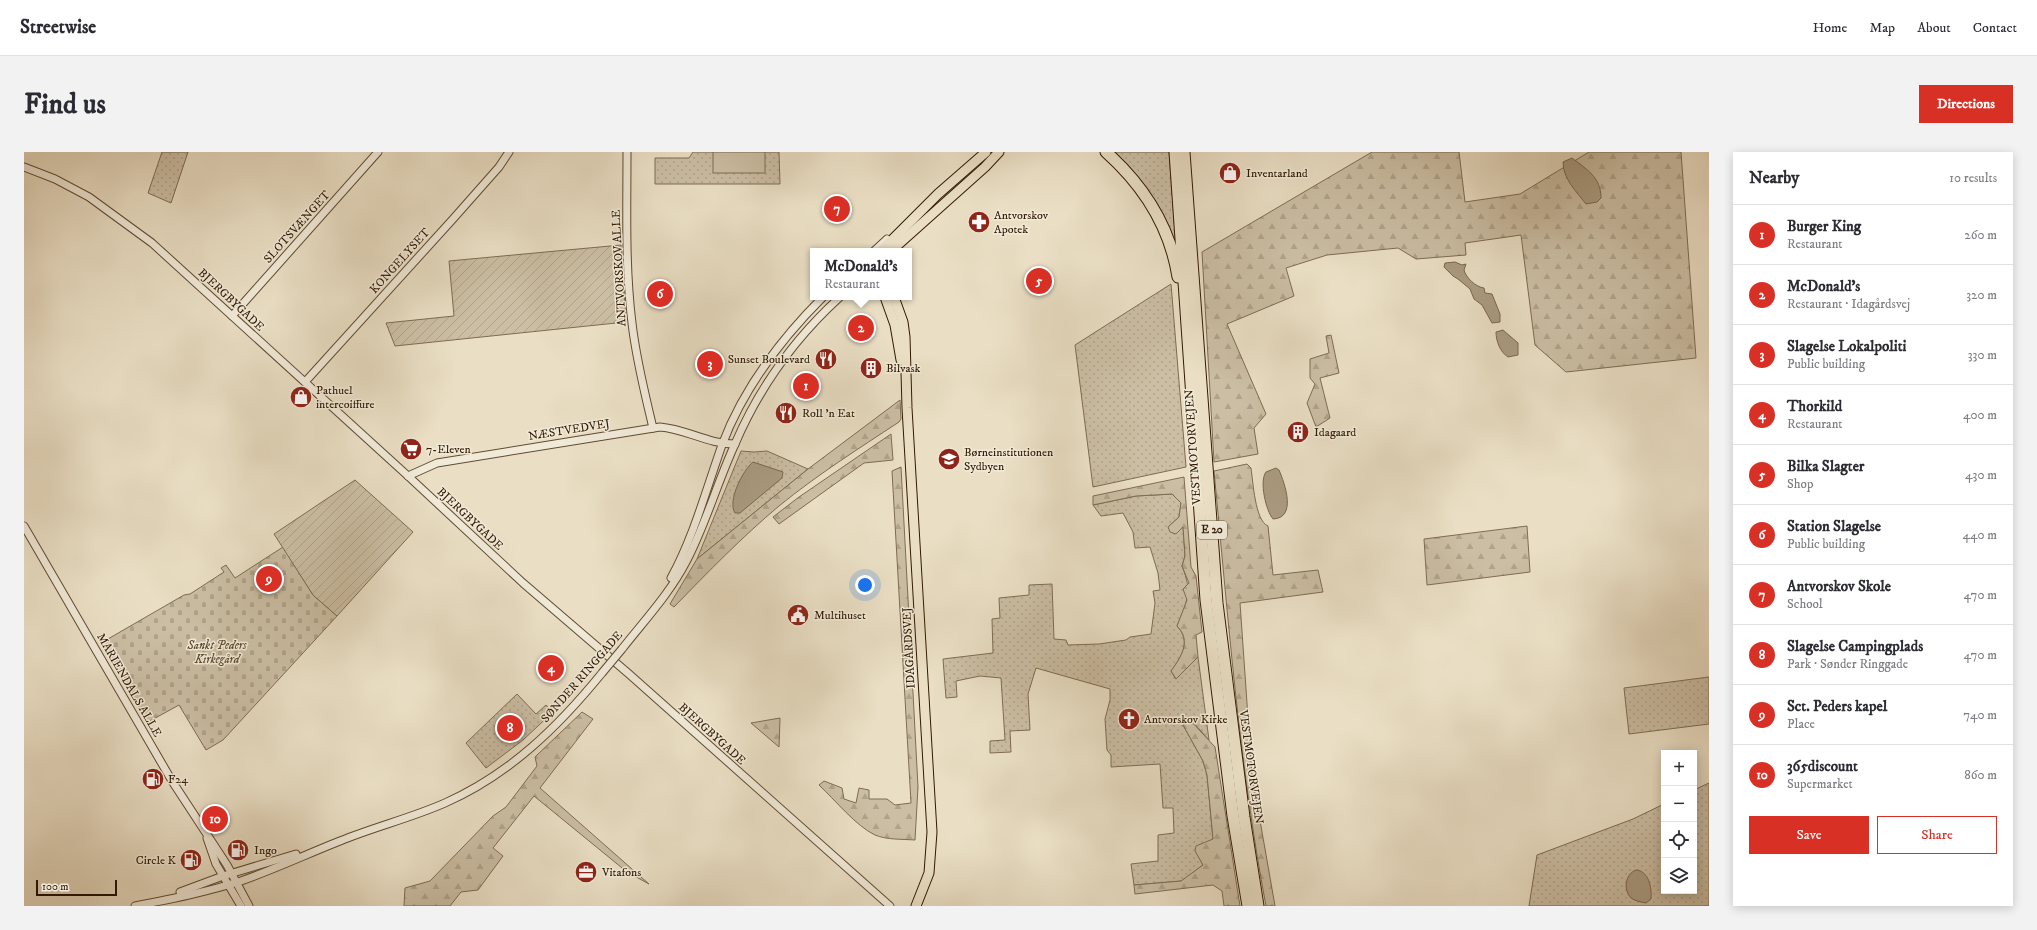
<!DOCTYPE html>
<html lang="en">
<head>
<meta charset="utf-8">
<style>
	:root { --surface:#fff; --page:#f2f2f3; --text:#2b2b33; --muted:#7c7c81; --line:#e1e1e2; --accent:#d93025 }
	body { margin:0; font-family:"IM FELL DW Pica",serif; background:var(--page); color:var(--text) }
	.controls { position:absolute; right:12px; bottom:12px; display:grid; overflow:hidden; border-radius:0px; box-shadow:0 2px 10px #0003 }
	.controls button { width:36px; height:36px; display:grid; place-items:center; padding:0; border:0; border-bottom:1px solid var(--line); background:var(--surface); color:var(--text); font:20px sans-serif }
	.scale { position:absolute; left:12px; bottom:10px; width:81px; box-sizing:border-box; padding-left:4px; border:2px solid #311a00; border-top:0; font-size:11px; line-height:14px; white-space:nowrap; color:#311a00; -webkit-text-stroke:3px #f1ead9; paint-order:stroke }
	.you { position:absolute; left:841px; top:433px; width:14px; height:14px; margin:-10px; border:3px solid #fff; border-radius:50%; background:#1a73e8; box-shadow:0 0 0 6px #1a73e833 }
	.badge { display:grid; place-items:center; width:26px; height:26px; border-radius:50%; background:var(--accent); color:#fff; font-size:13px; font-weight:700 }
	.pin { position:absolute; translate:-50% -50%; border:2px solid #fff; box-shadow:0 1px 4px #0006 }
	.popup { position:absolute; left:786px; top:96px; width:102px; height:52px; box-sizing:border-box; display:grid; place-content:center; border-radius:0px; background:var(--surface); filter:drop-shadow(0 1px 3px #0005); font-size:13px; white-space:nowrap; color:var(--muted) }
	.popup b { font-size:15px; color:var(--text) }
	.popup::after { content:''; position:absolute; left:50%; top:100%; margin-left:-8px; border:8px solid transparent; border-top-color:var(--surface) }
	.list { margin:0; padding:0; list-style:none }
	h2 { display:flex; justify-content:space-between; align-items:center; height:52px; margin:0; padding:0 16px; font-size:17px }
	h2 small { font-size:13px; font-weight:400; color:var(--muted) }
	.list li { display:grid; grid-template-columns:26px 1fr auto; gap:12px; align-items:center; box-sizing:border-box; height:60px; padding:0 16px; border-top:1px solid var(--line) }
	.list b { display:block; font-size:15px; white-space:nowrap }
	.list p { margin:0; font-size:13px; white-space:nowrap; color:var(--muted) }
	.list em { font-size:13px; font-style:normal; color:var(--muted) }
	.actions { display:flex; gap:8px; padding:12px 16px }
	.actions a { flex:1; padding:9px 0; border:1px solid var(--accent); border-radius:0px; text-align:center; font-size:14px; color:var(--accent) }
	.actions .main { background:var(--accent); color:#fff }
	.icon { flex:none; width:22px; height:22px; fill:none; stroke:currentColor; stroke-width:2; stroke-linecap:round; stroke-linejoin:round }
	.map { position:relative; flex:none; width:1685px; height:754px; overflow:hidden; border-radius:0px }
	header { display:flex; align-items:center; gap:24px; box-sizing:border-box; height:56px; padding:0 20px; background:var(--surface); border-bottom:1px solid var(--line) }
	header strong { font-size:19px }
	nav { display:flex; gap:22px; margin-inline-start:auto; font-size:14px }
	.intro { display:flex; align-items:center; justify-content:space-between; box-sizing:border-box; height:96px; padding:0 24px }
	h1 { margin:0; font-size:28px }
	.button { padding:10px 18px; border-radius:0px; background:var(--accent); color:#fff; font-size:14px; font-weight:700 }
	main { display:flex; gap:24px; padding:0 24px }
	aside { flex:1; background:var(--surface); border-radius:0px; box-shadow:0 2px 10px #0003 }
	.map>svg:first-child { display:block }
	.grass { fill:url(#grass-dots); stroke:#7e6c52 }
	.forest { fill:url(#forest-firs); stroke:#7e6c52 }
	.cemetery { fill:url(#cemetery-stones); stroke:#7e6c52 }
	.garden { fill:url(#garden-furrows); stroke:#7e6c52 }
	.pitch { fill:#cbbea4; stroke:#7e6c52 }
	.water { fill:#ab9c82; stroke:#7a684e }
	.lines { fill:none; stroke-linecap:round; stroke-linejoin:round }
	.minor-casing { stroke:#5f4b31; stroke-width:9 }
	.major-casing { stroke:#311a00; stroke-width:11 }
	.highway-casing { stroke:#311a00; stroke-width:13 }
	.minor { stroke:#f1ead9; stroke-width:7 }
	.major { stroke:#eadfc5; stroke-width:9 }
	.highway { stroke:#eadfc5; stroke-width:11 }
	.minor-bridge-casing { stroke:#5f4b31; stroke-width:9; stroke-linecap:butt }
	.minor-bridge { stroke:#f1ead9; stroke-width:7 }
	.labels { text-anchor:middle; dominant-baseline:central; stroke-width:3; stroke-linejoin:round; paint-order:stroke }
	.shield { fill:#f1ead9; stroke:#6b5841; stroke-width:1 }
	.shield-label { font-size:11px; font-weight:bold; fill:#311a00 }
	.poi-label { font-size:12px; fill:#311a00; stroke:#f1ead9; text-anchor:start }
	.street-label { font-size:12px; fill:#311a00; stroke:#f1ead9 }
	.park-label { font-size:12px; font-style:italic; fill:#5f4b31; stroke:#f1ead9 }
</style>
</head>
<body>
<header>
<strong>Streetwise</strong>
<nav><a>Home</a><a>Map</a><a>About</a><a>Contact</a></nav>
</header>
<div class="intro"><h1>Find us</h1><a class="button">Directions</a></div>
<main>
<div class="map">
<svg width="1685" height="754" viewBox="0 0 1685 754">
	<defs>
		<pattern id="grass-dots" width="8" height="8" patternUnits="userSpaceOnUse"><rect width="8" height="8" fill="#cbbea4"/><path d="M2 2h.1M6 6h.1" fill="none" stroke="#afa38b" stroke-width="1.8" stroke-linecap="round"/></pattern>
		<pattern id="forest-firs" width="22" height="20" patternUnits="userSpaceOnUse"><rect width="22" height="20" fill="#cbbea4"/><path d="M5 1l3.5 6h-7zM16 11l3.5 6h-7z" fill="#afa38b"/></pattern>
		<pattern id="cemetery-stones" width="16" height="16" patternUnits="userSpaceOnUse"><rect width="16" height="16" fill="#cbbea4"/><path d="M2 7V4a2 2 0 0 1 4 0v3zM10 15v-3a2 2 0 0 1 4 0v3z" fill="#afa38b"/></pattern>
		<pattern id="garden-furrows" width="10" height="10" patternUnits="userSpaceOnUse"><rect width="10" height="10" fill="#cbbea4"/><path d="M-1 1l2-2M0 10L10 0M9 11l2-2" fill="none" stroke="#afa38b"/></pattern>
	</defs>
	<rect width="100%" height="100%" fill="#eadfc5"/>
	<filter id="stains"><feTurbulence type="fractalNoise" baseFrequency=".005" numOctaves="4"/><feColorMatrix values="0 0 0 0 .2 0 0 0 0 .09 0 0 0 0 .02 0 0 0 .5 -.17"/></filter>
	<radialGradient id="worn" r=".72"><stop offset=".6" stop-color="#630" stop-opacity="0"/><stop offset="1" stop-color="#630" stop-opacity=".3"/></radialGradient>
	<g class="grass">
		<polygon points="138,0 164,0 147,51 124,41"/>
		<polygon points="669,0 755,0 756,32 631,32 631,6 665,6"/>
		<path d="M1087,0H1145L1152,94C1139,53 1117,29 1087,0Z"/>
		<polygon points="1147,132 1162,315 1069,335 1051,193"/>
		<polygon points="717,299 730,300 743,299 784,317 673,407"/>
		<path d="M1149,342L1157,351L1155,365L1144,375L1159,374L1161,404L1158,414C1169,441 1163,449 1153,474C1168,490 1157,505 1147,519L1152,527L1174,505L1185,588L1167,568L1159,573L1179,609L1183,623L1189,687L1172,699L1179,713L1158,729L1110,733L1107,712L1134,709V683L1150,681L1149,656H1139L1136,612L1087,615V603L1083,598L1081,567L1086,548V537L1012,516L1004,542L1006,578L986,579L987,600L966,601V589L981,588L977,526L956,524L932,529L933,545L922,546L919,507L969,501L968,467L976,466L975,446L1005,443V433L1028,432L1030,487L1042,488L1044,493L1075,492L1102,488L1106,485L1127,482L1131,451L1129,439L1136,438L1134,421L1126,395L1111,396L1109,380L1099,361L1077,364L1069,353L1112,344Z"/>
		<polygon points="1685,525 1685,572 1605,582 1600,536"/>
		<polygon points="493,542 512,562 522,553 529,560 499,588 462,616 442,591"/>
		<polygon points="1685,631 1685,754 1505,754 1513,703 1609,667 1640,652 1640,739 1670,739 1670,638"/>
	</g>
	<g class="forest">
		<polygon points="1348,0 1435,0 1441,50 1496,42 1565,0 1657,0 1672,206 1542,220 1511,193 1497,83 1441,91 1442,103 1392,107 1374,96 1303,103 1262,116 1270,144 1203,172 1242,262 1230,276 1234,302 1190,310 1178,100"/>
		<polygon points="1307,183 1315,221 1296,226 1306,266 1292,275 1283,251 1291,232 1286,226 1286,207 1305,201 1302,184"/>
		<path d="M876,248L877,267L875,270C834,297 793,323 755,354C718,385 684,420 650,455L646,452L673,407L784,317Z"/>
		<polygon points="867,282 869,308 840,311 755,372 749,365 775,345"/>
		<path d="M1223,312L1227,316C1229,329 1231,369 1244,374L1249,423L1294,418L1299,440L1216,451L1228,623L1251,754H1242C1215,611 1204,464 1190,319Z"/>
		<path d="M877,315L894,635L891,688C878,687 863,688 851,683C832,674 811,648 795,633L800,629L818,636L820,647L832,651L835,636L845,638V647H863L871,653L887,651L868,319Z"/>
		<path d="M1160,325L1167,415L1172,424L1178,480L1172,483L1174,505L1152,527L1147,519C1157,505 1168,489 1153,474L1163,448L1159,437L1165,431L1158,414L1161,404L1159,375L1152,382L1146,380L1144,375L1155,365L1157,351L1148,342L1112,344L1069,353V344Z"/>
		<polygon points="1503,374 1506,420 1403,433 1400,387"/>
		<polygon points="558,560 569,567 516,636 625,732 603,720 510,644 469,696 479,704 454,738 437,740 426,754 380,754 381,736 406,729 469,664 482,655 513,614 511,605"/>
		<polygon points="756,566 755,595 727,571"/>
		<polygon points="1166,568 1191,595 1216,754 1200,754 1198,739 1189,733 1111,742 1110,733 1157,729 1179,713 1171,699 1172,694 1189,687 1183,623 1179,609 1159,573"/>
	</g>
	<polygon class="cemetery" points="259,395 289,443 313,464 199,588 182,598 155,553 124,570 100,530 102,528 98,521 94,521 77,491 160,443 166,442 200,420 197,416 202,413 211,426"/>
	<g class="garden">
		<polygon points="597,93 602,170 371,194 362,171 430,164 425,109"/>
		<polygon points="331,328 389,380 313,464 289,443 250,382"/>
	</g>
	<rect class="pitch" x="689" y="0" width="52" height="21"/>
	<g class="water">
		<path d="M1548,6C1562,17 1577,25 1577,46L1573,50L1562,52C1552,39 1539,27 1539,10Z"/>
		<path d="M1431,110L1438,113L1442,112L1440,118C1442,126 1452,135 1460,136L1461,141L1468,142L1476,162V170L1468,171L1458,153L1450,147L1446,137L1434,127L1429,124L1420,115L1421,111Z"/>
		<path d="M1479,178L1494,191V203L1484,205C1476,200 1472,189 1472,180Z"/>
		<path d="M729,310L759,320L758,326L716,361H711C703,349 719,318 729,310Z"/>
		<path d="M1252,316L1255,318C1261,332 1273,366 1249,367C1242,359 1235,329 1242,320Z"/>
		<path d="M1612,718C1625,719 1628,736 1627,747L1622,751C1617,750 1611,749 1607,746C1599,738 1601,722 1612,718Z"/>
	</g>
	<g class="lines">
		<g class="minor-casing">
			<g id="minor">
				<path d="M603,0C603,57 601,115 608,171C612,207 621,242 629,276"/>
				<polyline points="0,15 31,27 65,45 128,91 384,324 499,431 605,522 866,754"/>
				<polyline points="850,99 863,87"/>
				<polyline points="208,164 354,0"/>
				<polyline points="281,230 429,67 475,15 485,0"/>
				<path d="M384,324L413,311L636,275C662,277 684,292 711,292"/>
				<polyline points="0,374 148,629 203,713 225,754"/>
				<path d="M647,426C670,384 682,338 698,293C719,237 757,187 799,145"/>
				<path d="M598,497C620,469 646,441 662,410C682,372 693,331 711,292C735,236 771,186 816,145"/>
				<polyline points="183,686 192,712 217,754"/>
				<polyline points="156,740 199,724 272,702"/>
				<path d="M111,754C147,747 183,740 217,729C251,717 283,702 316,689C350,675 387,666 421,651C486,622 534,575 578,521"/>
			</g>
		</g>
		<g class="major-casing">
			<g id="major">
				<polyline points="857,99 914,42 962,0"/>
				<polyline points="867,99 961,15 975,0"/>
				<polyline points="861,145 871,173 877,208"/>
				<polyline points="870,145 879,170 881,185 883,256 908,680 905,721 892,754"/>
			</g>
		</g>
		<g class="highway-casing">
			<g id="highway">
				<path d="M1082,0C1120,34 1146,74 1154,125"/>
				<polyline points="1151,0 1182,448 1209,664 1224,754"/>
				<polyline points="1160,0 1193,451 1220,665 1234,754"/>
			</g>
		</g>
		<use href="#minor" class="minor"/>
		<use href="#major" class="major"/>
		<use href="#highway" class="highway"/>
		<g class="minor-bridge-casing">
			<polyline id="minor-bridge" points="578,521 598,497"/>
		</g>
		<use href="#minor-bridge" class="minor-bridge"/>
	</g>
	<defs>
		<g id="shop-disc" transform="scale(1.15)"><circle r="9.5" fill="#8f2418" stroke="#f1ead9"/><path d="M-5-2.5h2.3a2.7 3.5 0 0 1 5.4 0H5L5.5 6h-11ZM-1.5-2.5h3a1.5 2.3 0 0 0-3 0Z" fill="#fff"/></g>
		<g id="pharmacy-disc" transform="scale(1.15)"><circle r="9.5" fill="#8f2418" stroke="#f1ead9"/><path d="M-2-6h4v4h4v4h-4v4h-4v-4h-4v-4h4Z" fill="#fff"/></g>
		<g id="restaurant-disc" transform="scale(1.15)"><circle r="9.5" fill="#8f2418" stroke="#f1ead9"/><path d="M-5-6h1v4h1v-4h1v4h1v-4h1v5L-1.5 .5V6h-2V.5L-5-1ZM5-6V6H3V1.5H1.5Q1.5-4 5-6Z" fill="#fff"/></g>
		<g id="building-disc" transform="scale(1.15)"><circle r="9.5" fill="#8f2418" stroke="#f1ead9"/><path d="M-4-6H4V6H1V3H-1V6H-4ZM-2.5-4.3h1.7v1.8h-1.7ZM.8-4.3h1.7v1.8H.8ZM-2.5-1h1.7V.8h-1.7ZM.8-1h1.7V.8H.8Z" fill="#fff"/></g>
		<g id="supermarket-disc" transform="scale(1.15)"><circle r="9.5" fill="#8f2418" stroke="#f1ead9"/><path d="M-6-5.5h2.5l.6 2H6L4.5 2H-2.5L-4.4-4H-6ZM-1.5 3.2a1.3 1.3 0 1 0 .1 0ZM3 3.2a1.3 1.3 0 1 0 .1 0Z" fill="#fff"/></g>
		<g id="school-disc" transform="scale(1.15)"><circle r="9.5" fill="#8f2418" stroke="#f1ead9"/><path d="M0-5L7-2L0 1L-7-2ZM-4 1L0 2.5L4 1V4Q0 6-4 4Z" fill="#fff"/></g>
		<g id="civic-disc" transform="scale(1.15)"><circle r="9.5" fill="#8f2418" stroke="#f1ead9"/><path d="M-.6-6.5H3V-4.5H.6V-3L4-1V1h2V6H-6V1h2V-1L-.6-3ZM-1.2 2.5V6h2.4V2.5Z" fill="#fff"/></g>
		<g id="church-disc" transform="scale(1.15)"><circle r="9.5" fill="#8f2418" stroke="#f1ead9"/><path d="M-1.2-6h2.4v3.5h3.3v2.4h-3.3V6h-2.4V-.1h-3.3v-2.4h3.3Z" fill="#fff"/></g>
		<g id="fuel-disc" transform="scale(1.15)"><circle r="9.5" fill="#8f2418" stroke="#f1ead9"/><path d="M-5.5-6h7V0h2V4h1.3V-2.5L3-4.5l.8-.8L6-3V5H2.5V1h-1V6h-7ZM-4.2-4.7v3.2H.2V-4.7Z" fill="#fff"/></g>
		<g id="office-disc" transform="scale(1.15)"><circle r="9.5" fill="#8f2418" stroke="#f1ead9"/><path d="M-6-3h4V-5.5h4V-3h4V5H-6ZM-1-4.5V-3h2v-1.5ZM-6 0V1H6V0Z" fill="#fff"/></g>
	</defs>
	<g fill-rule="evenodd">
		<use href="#shop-disc" x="1206" y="21"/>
		<use href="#pharmacy-disc" x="955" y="70"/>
		<use href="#restaurant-disc" x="802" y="207"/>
		<use href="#building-disc" x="847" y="216"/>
		<use href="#shop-disc" x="277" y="245"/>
		<use href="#restaurant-disc" x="762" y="261"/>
		<use href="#building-disc" x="1274" y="280"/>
		<use href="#supermarket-disc" x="387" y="297"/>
		<use href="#school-disc" x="925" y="307"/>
		<use href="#civic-disc" x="774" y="463"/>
		<use href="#church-disc" x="1105" y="567"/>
		<use href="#fuel-disc" x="129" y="627"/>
		<use href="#fuel-disc" x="214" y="698"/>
		<use href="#fuel-disc" x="167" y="708"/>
		<use href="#office-disc" x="562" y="720"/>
	</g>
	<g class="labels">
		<rect class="shield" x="1173" y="369" width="30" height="18" rx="3"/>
		<g class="shield-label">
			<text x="1188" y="378">E 20</text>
		</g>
		<g class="poi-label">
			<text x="1222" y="21">Inventarland</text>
			<text x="970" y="63">Antvorskov<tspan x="970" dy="14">Apotek</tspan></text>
			<text x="786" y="207" text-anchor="end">Sunset Boulevard</text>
			<text x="862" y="216">Bilvask</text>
			<text x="292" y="238">Pathuel<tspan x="292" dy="14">intercoiffure</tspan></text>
			<text x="778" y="261">Roll 'n Eat</text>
			<text x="1290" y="280">Idagaard</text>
			<text x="402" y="297">7-Eleven</text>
			<text x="940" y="300">Børneinstitutionen<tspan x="940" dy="14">Sydbyen</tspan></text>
			<text x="790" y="463">Multihuset</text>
			<text x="1120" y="567">Antvorskov Kirke</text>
			<text x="144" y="627">F24</text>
			<text x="230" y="698">Ingo</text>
			<text x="152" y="708" text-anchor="end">Circle K</text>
			<text x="578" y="720">Vitafons</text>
		</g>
		<g class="street-label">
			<text transform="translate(273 75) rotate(-48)">SLOTSVÆNGET</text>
			<text transform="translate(376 109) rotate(-48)">KONGELYSET</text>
			<text transform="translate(595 116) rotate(-93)">ANTVORSKOV ALLE</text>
			<text transform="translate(207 148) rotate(43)">BJERGBYGADE</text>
			<text transform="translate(545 278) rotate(-9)">NÆSTVEDVEJ</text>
			<text transform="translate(1169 295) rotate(-94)">VESTMOTORVEJEN</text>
			<text transform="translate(446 367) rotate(43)">BJERGBYGADE</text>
			<text transform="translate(885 496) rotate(-93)">IDAGÅRDSVEJ</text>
			<text transform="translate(558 525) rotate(-49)">SØNDER RINGGADE</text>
			<text transform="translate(105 533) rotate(60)">MARIENDALS ALLE</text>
			<text transform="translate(688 582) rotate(42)">BJERGBYGADE</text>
			<text transform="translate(1227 615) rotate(82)">VESTMOTORVEJEN</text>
		</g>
		<g class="park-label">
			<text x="193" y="493">Sankt Peders<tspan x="193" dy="14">Kirkegård</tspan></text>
		</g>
	</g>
	<rect width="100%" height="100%" filter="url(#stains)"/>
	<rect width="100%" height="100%" fill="url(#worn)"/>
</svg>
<div class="controls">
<button>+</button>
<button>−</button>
<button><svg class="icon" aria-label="locate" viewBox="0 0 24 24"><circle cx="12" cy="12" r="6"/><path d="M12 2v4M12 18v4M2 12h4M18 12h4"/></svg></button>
<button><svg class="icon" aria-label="layers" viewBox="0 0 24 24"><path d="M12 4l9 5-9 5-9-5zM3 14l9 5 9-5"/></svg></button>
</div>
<div class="scale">100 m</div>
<div class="you"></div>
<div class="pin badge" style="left:782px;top:234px">1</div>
<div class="pin badge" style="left:837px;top:176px">2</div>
<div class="popup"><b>McDonald's</b>Restaurant</div>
<div class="pin badge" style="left:686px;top:212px">3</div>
<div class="pin badge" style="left:527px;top:516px">4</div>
<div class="pin badge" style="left:1015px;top:129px">5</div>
<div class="pin badge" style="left:636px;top:142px">6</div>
<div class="pin badge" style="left:813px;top:57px">7</div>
<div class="pin badge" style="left:486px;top:576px">8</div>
<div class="pin badge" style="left:245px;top:427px">9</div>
<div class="pin badge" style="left:191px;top:667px">10</div>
</div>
<aside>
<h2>Nearby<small>10 results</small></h2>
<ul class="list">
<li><span class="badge">1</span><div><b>Burger King</b><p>Restaurant</p></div><em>260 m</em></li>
<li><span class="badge">2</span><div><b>McDonald's</b><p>Restaurant · Idagårdsvej</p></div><em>320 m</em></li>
<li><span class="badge">3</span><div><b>Slagelse Lokalpoliti</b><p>Public building</p></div><em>330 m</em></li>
<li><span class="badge">4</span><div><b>Thorkild</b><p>Restaurant</p></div><em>400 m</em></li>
<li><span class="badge">5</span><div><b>Bilka Slagter</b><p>Shop</p></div><em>430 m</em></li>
<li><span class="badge">6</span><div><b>Station Slagelse</b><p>Public building</p></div><em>440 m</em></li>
<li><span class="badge">7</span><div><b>Antvorskov Skole</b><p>School</p></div><em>470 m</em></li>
<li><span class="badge">8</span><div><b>Slagelse Campingplads</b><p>Park · Sønder Ringgade</p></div><em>470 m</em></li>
<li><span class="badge">9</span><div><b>Sct. Peders kapel</b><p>Place</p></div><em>740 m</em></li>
<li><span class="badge">10</span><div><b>365discount</b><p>Supermarket</p></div><em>860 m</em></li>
</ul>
<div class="actions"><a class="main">Save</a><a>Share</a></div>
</aside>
</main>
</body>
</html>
